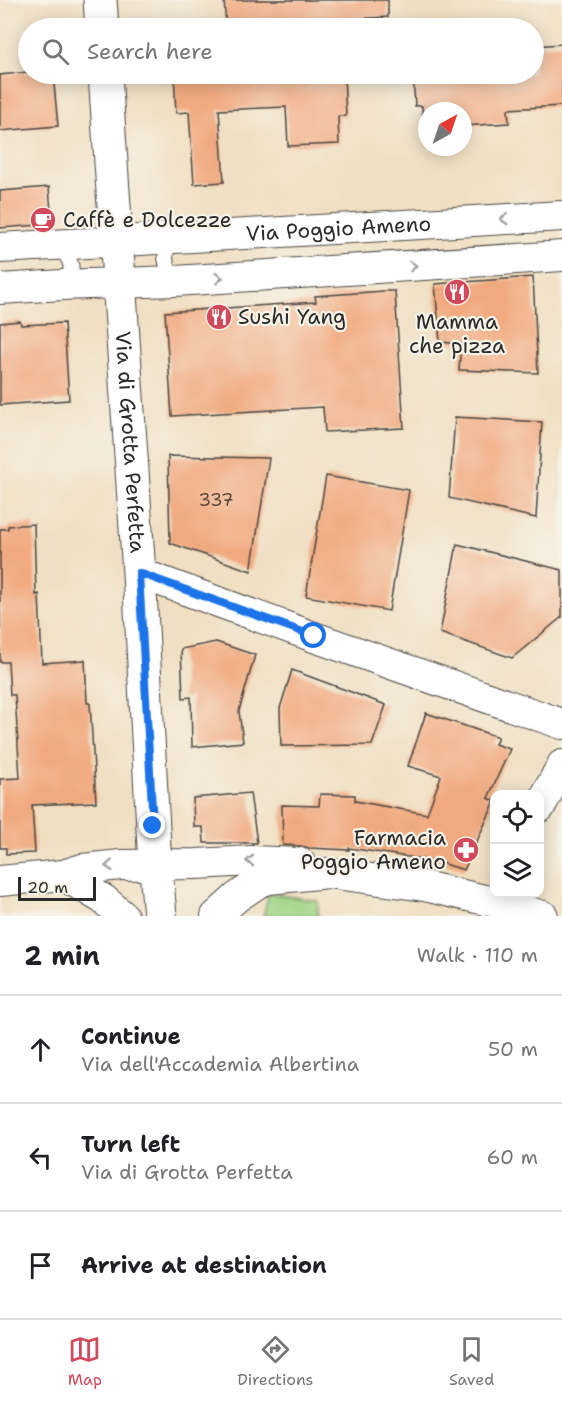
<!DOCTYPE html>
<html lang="en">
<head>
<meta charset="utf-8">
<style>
	:root { --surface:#fff; --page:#f2f2f2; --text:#202124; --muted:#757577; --line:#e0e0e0; --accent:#d1495b }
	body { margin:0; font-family:"Shantell Sans",sans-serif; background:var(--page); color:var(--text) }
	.controls { position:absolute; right:18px; bottom:18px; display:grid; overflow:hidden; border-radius:12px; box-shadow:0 3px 15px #0003 }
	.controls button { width:54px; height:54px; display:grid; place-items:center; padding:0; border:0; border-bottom:2px solid var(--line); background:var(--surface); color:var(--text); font:30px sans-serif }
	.compass { position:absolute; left:418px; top:102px; width:54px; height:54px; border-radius:50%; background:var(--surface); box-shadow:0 3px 15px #0003; rotate:40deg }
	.scale { position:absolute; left:18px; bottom:15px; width:78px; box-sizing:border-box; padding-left:6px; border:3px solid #2b2b2b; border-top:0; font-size:16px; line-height:21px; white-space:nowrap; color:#2b2b2b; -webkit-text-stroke:4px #f7f3e8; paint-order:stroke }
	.stop { position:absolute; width:18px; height:18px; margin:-14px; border:4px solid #1a73e8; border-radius:50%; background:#fff }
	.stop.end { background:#1a73e8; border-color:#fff; box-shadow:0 2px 6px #0008 }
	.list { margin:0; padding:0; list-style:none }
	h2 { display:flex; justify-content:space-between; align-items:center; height:78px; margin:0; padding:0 24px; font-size:26px }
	h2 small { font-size:20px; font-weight:400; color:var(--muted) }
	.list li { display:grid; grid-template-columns:39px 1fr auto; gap:18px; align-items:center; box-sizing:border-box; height:108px; padding:0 24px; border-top:2px solid var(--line) }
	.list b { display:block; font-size:22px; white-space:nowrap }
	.list p { margin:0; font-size:20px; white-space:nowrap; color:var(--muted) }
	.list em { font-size:20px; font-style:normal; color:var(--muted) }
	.icon { flex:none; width:33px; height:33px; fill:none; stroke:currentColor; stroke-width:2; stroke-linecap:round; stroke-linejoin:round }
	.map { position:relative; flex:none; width:562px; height:916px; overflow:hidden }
	.search { position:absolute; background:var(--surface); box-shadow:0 3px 15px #0003; left:18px; right:18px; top:18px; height:66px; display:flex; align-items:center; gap:15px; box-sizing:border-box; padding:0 21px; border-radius:33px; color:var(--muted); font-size:22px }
	.sheet { height:402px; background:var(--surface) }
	nav { display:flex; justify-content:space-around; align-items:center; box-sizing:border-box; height:84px; border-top:2px solid var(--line); background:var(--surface); font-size:16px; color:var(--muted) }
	nav a { display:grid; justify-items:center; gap:3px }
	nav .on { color:var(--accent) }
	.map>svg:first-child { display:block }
	.green { fill:#a0d484; stroke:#668058; stroke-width:1.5 }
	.building { fill:#f1aa80 }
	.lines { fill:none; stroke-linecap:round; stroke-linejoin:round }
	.lane-casing { stroke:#494642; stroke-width:17 }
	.street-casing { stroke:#494642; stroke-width:32 }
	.secondary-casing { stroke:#494642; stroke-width:35 }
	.lane { stroke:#fff; stroke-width:15 }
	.street { stroke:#fff; stroke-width:30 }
	.secondary { stroke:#fff; stroke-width:33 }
	.oneway { stroke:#a0a0a0 }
	.route { stroke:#1a73e8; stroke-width:8 }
	.labels { text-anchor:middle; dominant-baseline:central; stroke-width:4.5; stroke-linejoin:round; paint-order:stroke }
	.number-label { font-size:18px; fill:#5c4b40 }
	.poi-label { font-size:21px; fill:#2b2b2b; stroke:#f7f3e8; text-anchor:start }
	.street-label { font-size:21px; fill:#2b2b2b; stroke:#f7f3e8 }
</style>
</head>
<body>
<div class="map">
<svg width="562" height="916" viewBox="0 0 562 916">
	<rect width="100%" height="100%" fill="#f7f3e8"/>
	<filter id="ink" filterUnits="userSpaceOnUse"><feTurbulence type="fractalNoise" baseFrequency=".0167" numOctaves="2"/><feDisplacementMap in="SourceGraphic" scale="12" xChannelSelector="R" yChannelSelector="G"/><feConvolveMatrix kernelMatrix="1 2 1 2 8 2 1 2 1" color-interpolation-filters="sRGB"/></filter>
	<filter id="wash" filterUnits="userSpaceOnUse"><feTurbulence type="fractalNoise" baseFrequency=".008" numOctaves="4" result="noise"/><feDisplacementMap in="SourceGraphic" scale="24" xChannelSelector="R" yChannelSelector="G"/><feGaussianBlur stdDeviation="1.35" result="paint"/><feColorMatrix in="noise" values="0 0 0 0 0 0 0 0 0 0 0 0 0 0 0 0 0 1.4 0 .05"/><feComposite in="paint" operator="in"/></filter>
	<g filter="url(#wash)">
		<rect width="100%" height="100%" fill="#f0dfc2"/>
		<polygon class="green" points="269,893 318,901 318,916 263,916"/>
		<g id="blocks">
			<g class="building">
				<polygon points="224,0 388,0 388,17 336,20 336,28 226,28"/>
				<polygon points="562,44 562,106 508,109 509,123 463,126 463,111 427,111 427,128 423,128 422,106 415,106 413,74 534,74 534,46"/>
				<polygon points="28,72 28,74 53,74 58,126 0,131 0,75"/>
				<polygon points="174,74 344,74 346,116 338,116 339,144 288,146 286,107 219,110 224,182 194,184 189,112 176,113"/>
				<polygon points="49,187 52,224 0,228 0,191"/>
				<polygon points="533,277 538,373 459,370 461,344 440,342 435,284"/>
				<polygon points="384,291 395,291 404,428 325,432 323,407 172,416 165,312 316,302 315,296"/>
				<polygon points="20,321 21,325 64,323 69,400 0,405 0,323"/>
				<polygon points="455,417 542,422 536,518 449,498"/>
				<polygon points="168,456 269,458 251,571 170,543"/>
				<polygon points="326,476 409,490 389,611 306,596"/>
				<polygon points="34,524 36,595 39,594 42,663 85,660 87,703 90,703 96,802 32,805 35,853 6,854 6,848 0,848 0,779 20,778 15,695 10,695 8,662 0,662 0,529 8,529 8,526"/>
				<polygon points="457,544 562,570 562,617 512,658 440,633"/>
				<polygon points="216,642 255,655 239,711 243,742 192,747 191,697 183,698 181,649"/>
				<polygon points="292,670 386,705 372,745 281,746 280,708"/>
				<polygon points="426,713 498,737 495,744 510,749 488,798 495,801 464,870 435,861 349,848 349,850 309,848 301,846 283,845 282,805 319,806 320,794 355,795 355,801 427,814 441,776 408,766"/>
				<polygon points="250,793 257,843 204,843 203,827 194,827 193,798"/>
			</g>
		</g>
	</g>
	<g filter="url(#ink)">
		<use href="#blocks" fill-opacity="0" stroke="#494642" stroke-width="1.5"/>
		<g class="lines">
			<g class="lane-casing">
				<g id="lane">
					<path d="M173,238C161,255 165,264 175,281"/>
					<path d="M58,244C69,258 79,269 62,285"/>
				</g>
			</g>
			<g class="street-casing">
				<g id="street">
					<path id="s1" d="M0,248L562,216"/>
					<polyline points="0,289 62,285 175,281 562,256"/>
					<polyline points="139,573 314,637 562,724"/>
					<polyline points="540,807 562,765"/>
					<polyline points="63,875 103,899 123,916"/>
					<polyline points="0,881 63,875 82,869 121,865 196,864 252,861 300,863"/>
					<polyline points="216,916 237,897 258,883 269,879 328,873 424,886 498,903 543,916"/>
				</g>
			</g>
			<g class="secondary-casing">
				<g id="secondary">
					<polyline points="100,0 102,28"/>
					<path id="s2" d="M105,74L139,573L154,847L160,916"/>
				</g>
			</g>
			<use href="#lane" class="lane"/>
			<use href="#street" class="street"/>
			<use href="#secondary" class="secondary"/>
		</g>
		<defs><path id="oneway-chevron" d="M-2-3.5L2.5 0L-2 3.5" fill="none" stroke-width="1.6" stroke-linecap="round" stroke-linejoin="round" transform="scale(1.5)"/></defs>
		<g class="oneway">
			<use href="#oneway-chevron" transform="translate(504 219) rotate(177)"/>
			<use href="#oneway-chevron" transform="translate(413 266) rotate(-4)"/>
			<use href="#oneway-chevron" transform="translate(219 278) rotate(-4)"/>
			<use href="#oneway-chevron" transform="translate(250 861) rotate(179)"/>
			<use href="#oneway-chevron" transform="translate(109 866) rotate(175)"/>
		</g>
	</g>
	<g class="lines" filter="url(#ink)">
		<polyline class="route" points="153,826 139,573 314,636"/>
	</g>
	<defs>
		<g id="cafe-disc" transform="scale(1.35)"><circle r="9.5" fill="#d1495b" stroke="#f7f3e8"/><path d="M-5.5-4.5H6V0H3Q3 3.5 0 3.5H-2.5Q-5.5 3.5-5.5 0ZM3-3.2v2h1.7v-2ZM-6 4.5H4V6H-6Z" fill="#fff"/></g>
		<g id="restaurant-disc" transform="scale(1.35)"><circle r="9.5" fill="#d1495b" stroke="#f7f3e8"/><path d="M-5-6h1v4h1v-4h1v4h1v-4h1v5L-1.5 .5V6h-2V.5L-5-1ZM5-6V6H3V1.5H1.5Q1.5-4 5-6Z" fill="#fff"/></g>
		<g id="pharmacy-disc" transform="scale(1.35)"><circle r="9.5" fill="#d1495b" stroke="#f7f3e8"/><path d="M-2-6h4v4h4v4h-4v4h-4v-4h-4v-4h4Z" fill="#fff"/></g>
	</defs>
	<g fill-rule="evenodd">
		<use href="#cafe-disc" x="43" y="220"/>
		<use href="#restaurant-disc" x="457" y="292"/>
		<use href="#restaurant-disc" x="219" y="317"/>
		<use href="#pharmacy-disc" x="466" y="850"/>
	</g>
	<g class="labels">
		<g class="number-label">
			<text x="216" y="500">337</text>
		</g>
		<g class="poi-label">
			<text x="63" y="220">Caffè e Dolcezze</text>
			<text x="238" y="317">Sushi Yang</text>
			<text x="457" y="322" text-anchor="middle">Mamma<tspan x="457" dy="24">che pizza</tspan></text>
			<text x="446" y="838" text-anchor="end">Farmacia<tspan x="446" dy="24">Poggio Ameno</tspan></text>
		</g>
		<g class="street-label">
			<text stroke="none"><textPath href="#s1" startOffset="339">Via Poggio Ameno</textPath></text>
			<text stroke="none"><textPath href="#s2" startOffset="369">Via di Grotta Perfetta</textPath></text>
		</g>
	</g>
</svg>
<div class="controls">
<button><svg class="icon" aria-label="locate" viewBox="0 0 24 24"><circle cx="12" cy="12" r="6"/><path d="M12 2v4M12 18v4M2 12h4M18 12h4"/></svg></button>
<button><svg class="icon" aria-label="layers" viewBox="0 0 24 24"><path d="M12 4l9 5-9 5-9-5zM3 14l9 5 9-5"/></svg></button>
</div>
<svg class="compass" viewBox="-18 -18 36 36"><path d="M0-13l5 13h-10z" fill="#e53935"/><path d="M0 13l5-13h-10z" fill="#757577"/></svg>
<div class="scale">20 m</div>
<div class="stop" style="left:314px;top:636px"></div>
<div class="stop end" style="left:153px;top:826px"></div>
<div class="search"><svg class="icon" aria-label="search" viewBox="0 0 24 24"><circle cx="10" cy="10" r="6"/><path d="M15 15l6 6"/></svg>Search here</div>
</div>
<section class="sheet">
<h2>2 min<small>Walk · 110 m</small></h2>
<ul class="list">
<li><svg class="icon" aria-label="ahead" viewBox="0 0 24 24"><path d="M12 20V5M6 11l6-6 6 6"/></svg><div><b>Continue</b><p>Via dell'Accademia Albertina</p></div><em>50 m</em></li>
<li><svg class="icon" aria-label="left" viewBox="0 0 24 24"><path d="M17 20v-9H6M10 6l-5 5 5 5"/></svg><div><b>Turn left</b><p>Via di Grotta Perfetta</p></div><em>60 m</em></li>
<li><svg class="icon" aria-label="arrive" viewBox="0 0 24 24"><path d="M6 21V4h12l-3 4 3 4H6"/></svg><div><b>Arrive at destination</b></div></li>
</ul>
</section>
<nav>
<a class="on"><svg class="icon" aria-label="map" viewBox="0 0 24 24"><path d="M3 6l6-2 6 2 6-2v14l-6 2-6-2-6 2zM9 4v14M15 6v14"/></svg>Map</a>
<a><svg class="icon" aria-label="directions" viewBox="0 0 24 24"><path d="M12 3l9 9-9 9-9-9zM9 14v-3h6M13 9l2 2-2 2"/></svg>Directions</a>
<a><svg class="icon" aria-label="saved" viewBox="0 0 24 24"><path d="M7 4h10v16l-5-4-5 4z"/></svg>Saved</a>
</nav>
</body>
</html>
